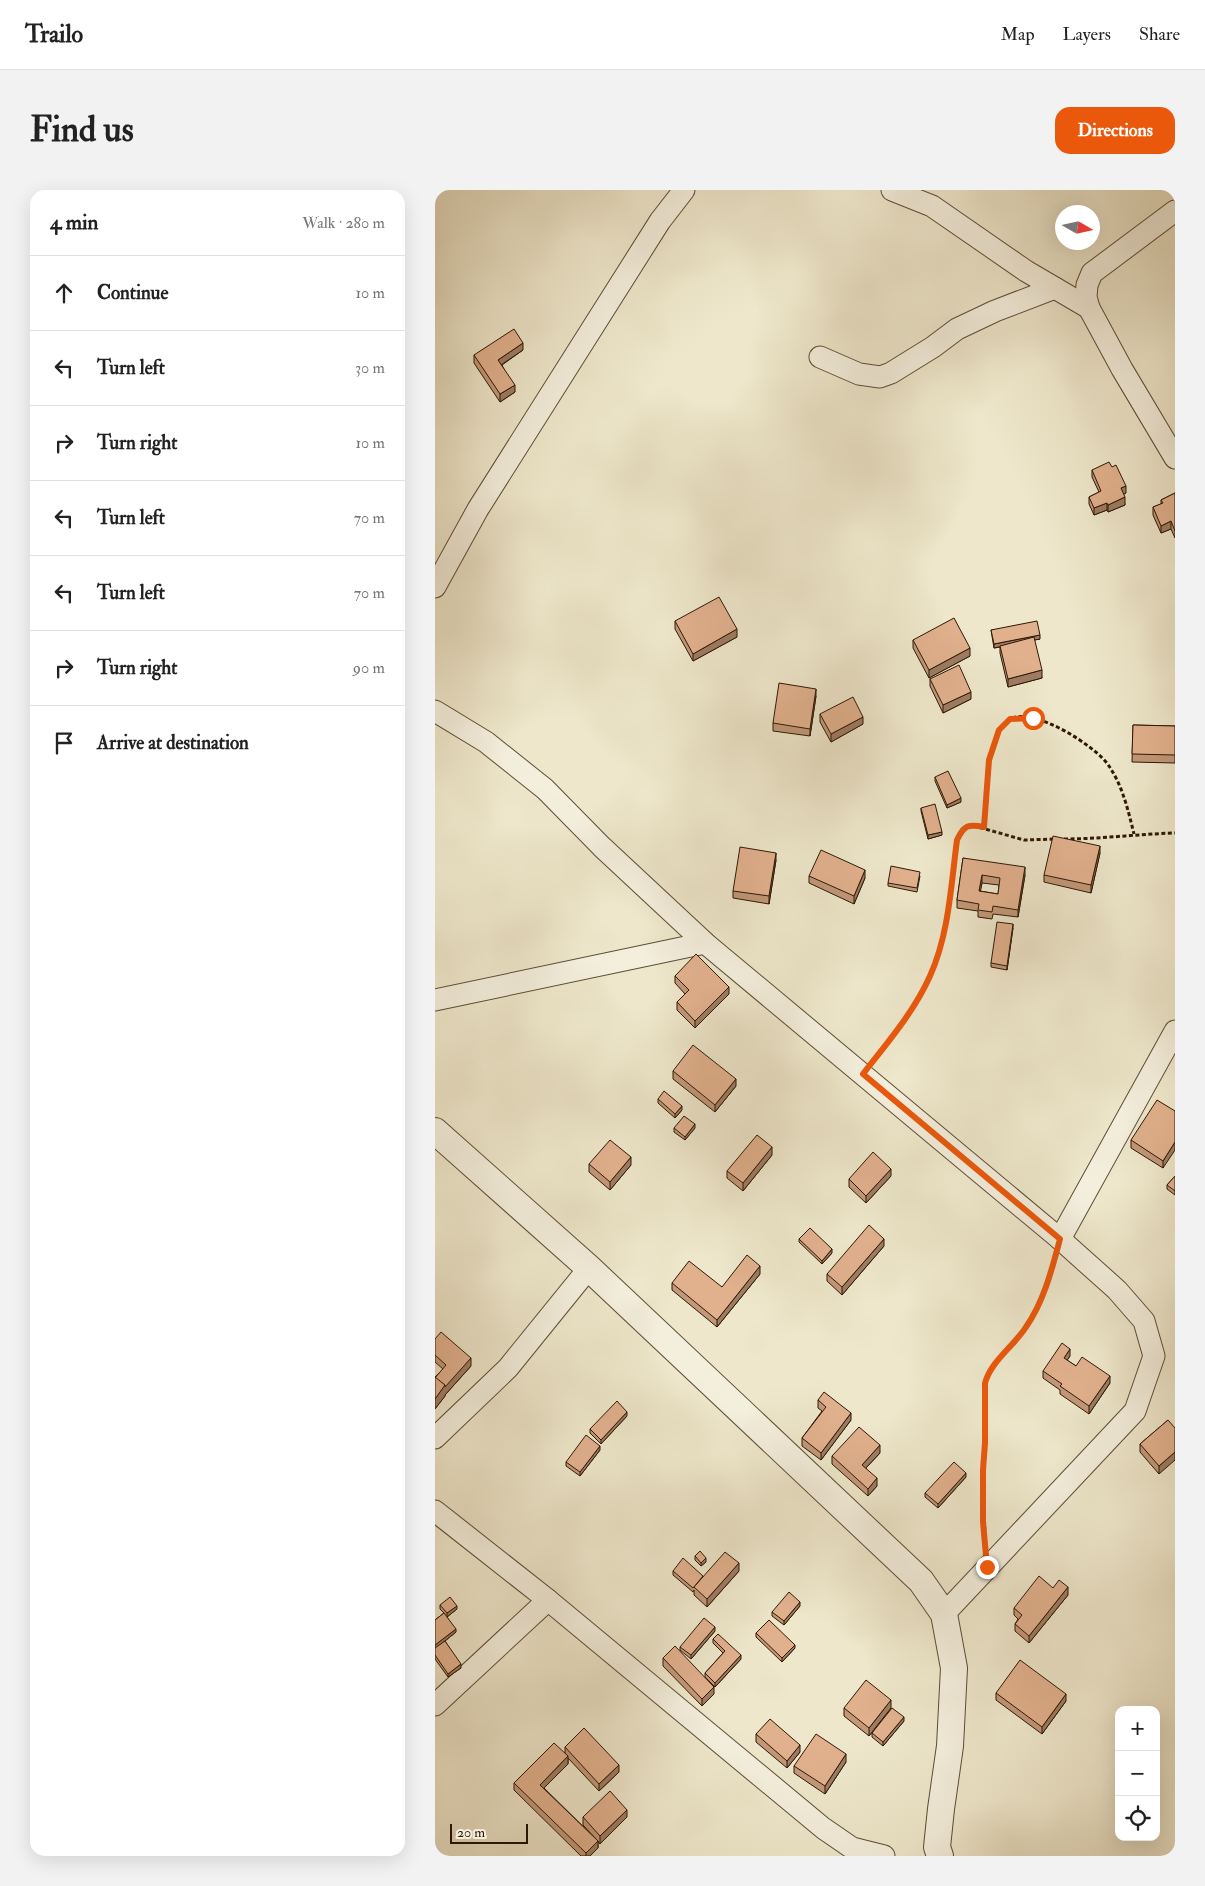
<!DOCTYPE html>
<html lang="en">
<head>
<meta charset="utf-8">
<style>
	:root { --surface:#fff; --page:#f2f2f2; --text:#222; --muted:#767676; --line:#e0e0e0; --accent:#ea580c }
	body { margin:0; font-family:"IM FELL Double Pica",serif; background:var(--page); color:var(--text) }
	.controls { position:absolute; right:15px; bottom:15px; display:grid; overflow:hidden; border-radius:10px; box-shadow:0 5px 20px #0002 }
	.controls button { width:45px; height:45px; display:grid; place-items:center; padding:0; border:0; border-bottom:1px solid var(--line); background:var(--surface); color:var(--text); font:25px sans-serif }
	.compass { position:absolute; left:620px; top:15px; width:45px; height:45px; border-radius:50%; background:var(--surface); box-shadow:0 5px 20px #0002; rotate:99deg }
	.scale { position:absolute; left:15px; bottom:12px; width:78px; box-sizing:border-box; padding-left:5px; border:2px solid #2d1805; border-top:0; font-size:14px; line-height:18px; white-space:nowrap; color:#2d1805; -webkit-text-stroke:4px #f4efdd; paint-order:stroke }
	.stop { position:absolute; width:15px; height:15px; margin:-11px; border:4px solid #ea580c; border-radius:50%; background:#fff }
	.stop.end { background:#ea580c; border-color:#fff; box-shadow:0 1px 5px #0008 }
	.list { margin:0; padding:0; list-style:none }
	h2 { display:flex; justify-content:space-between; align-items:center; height:65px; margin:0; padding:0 20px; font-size:21px }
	h2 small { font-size:16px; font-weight:400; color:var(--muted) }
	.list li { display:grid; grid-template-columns:32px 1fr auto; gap:15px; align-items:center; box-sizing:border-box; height:75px; padding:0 20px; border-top:1px solid var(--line) }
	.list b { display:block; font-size:19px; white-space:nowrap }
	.list em { font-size:16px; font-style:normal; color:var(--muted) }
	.icon { flex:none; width:28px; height:28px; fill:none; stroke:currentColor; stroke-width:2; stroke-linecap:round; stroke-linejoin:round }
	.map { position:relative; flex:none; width:740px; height:1666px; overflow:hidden; border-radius:15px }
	header { display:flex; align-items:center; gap:30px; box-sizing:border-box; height:70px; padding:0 25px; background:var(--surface); border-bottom:1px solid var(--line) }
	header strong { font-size:24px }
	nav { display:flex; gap:28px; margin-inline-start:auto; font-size:18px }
	.intro { display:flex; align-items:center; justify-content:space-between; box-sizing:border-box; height:120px; padding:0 30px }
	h1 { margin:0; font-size:35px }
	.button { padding:12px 22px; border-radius:15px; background:var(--accent); color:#fff; font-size:18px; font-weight:700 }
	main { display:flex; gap:30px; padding:0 30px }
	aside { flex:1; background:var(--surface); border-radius:15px; box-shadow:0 5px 20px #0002 }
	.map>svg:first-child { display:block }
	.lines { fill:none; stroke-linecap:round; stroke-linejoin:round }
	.minor-casing { stroke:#5d4c36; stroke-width:23 }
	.tertiary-casing { stroke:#5d4c36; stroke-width:28 }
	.path { stroke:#2d1805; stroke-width:3; stroke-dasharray:4 2.5; stroke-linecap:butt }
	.minor { stroke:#f4efdd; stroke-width:21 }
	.tertiary { stroke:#f4efdd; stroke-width:26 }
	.wall { fill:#c29879; stroke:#2d1805; fill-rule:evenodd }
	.shaded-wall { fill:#9e7c63; stroke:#2d1805 }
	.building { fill:#e1b18d; stroke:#2d1805; fill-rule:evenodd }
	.route { stroke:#ea580c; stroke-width:6 }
</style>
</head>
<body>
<header>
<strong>Trailo</strong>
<nav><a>Map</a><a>Layers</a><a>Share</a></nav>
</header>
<div class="intro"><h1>Find us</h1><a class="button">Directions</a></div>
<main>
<aside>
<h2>4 min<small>Walk · 280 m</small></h2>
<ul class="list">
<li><svg class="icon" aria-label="ahead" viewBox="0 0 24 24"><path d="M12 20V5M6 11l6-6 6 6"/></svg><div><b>Continue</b></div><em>10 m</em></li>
<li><svg class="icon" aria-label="left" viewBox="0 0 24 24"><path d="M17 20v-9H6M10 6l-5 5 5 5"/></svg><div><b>Turn left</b></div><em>30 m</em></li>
<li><svg class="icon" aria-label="right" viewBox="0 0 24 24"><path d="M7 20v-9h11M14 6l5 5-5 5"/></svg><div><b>Turn right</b></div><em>10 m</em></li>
<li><svg class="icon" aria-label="left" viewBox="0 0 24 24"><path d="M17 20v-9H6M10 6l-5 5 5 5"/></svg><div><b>Turn left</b></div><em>70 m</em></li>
<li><svg class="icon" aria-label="left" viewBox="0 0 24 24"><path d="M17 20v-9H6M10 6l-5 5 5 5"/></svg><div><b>Turn left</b></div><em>70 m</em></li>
<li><svg class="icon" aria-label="right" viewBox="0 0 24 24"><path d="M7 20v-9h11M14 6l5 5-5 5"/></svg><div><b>Turn right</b></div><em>90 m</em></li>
<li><svg class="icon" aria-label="arrive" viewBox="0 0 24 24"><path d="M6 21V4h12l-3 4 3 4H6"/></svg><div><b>Arrive at destination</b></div></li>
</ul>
</aside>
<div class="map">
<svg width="740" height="1666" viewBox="0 0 740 1666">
	<rect width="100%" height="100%" fill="#eee7cb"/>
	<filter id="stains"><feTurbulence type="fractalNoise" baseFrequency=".004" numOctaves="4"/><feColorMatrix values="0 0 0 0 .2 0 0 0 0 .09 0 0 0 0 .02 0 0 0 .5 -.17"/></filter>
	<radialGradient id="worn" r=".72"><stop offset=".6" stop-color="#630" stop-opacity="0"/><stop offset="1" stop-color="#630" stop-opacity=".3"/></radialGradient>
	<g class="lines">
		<g class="minor-casing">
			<g id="minor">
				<polyline points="457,0 497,16 591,81 654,118"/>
				<polyline points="740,21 657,83 652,95 651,107 654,118 687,179 740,268"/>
				<polyline points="385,167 424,184 445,187 456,183 498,157 522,139 560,121 620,98"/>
				<polyline points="0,397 43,319 225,31 249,0"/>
				<polyline points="0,521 51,552 110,599 167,657 270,753 625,1049 682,1100 709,1131 719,1166 700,1221 509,1424"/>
				<polyline points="0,810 270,753"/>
				<polyline points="625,1049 740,841"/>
				<polyline points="0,1248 73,1178 154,1078"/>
				<polyline points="0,1321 113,1410 388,1638 417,1658 449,1666"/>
				<polyline points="0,1515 113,1410"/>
			</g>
		</g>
		<g class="tertiary-casing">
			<polyline id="tertiary" points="0,941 154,1078 486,1391 509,1424 519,1478 515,1556 506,1619 502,1657 505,1666"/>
		</g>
		<g class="path">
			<path d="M549,637C551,608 551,578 560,550C561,547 562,542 564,540C566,537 572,531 575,529C598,516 661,556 674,576C688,597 693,620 699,644"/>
			<path d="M629,649C666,649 703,644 740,643"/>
			<path d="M442,866C462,840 482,815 495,786C514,744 516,695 522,650L527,639L536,635L589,650L620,649"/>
			<path d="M550,1347L548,1280L550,1253V1193C555,1175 571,1164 582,1150C599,1128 611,1100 618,1073"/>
		</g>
		<use href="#minor" class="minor"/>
		<use href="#tertiary" class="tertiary"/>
	</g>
	<g class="wall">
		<polygon points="88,160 67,175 80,202 65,212 39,173 39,165"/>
		<polygon points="657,280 691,303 688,304 690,315 673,322 672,320 659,325 654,314 654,307 664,302 657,287"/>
		<polygon points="740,303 740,348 736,339 726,343 718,325 718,317 726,314 726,310"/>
		<polygon points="240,431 302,447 258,471 240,439"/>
		<polygon points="556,440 605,449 599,450 607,488 573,497 565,463 565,457 559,458"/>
		<polygon points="478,450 535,466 494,488 478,458"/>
		<polygon points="495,489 536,509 508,523 495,496"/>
		<polygon points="381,506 375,546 338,541 338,533"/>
		<polygon points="385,524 428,534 396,552 385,532"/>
		<polygon points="698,535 740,536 740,573 697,572"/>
		<polygon points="500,587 526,612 512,618 500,591"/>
		<polygon points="486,618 507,645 493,649 486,621"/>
		<polygon points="665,663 656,703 609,692 609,685"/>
		<path d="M528,668L590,685L583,727L558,724L557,729L543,727V721L522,718V710ZM547,693L564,695L563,704L545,701Z"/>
		<polygon points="341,670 334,714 298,708 298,701"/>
		<polygon points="374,686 430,688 419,714 374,693"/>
		<polygon points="485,686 482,702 453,696 453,693"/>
		<polygon points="578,738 572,780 556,777 556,773"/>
		<polygon points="240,786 294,804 260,838 242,820 242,812 250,804 240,793"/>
		<polygon points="238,881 301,896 280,922 238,889"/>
		<polygon points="223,909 247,920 240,928 223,913"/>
		<polygon points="740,921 728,978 696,958 696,950"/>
		<polygon points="239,938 260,938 250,950 239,942"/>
		<polygon points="337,965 308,1001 292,988 292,981"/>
		<polygon points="154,974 196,975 175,1000 154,982"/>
		<polygon points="456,986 431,1013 414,997 414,989"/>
		<polygon points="740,986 740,1005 732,999 732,995"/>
		<polygon points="364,1049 397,1063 387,1074 364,1052"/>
		<polygon points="449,1056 407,1105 392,1091 392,1084"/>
		<polygon points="325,1084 282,1137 237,1100 237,1093 287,1097"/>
		<polygon points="0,1149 36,1176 10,1205 10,1206 0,1219 0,1187 8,1179 0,1172"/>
		<polygon points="635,1166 632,1170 641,1176 675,1193 654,1224 625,1204 625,1200 608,1188 608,1181"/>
		<polygon points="383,1210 416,1230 386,1270 367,1256 367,1248 387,1221 383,1218"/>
		<polygon points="192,1226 166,1254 155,1243 155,1239"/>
		<polygon points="733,1230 724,1284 705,1262 705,1254"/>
		<polygon points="165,1260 145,1286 131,1276 131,1272"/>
		<polygon points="445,1263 431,1278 442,1296 433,1306 397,1274 397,1266"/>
		<polygon points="531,1287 503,1318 490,1307 490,1303"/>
		<polygon points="260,1366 271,1372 266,1376 260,1370"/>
		<polygon points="238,1381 268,1387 304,1381 272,1417 259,1405 259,1400 258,1402 238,1385"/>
		<polygon points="618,1398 633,1405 594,1453 580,1441 580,1434 583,1429 579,1425 579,1418"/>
		<polygon points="5,1415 22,1419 12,1427 21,1442 10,1451 26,1478 13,1487 0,1469 0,1430 9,1423 5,1419"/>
		<polygon points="365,1416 349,1435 337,1426 337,1422"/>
		<polygon points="280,1441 256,1469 245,1460 245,1457"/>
		<polygon points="321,1443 360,1458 347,1472 321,1447"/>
		<polygon points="278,1449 306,1469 280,1497 270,1487 270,1483 288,1463 278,1453"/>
		<polygon points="228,1468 279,1504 267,1516 228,1476"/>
		<polygon points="561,1503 631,1511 607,1544 561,1510"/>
		<polygon points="409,1518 456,1518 434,1546 409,1526"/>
		<polygon points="469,1531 448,1556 437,1547 437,1543"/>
		<polygon points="321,1544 365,1562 352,1578 321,1552"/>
		<polygon points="130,1557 184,1582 164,1601 133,1568 133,1574 109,1598 161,1649 148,1635 148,1627 192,1627 165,1654 163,1651 163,1658 155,1666 146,1666 79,1600 79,1593 130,1563"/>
		<polygon points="411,1572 390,1604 359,1583 359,1576"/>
	</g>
	<g class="shaded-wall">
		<polygon points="88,153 88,160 63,177 63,170"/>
		<polygon points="80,195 80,202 65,212 65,204"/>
		<polygon points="691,296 691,303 686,306 686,298"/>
		<polygon points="690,307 690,315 673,322 673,315"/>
		<polygon points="672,313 672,320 659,325 659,318"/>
		<polygon points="736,331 736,339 726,343 726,336"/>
		<polygon points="302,439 302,447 258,471 258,464"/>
		<polygon points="605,445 605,449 559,458 559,454"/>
		<polygon points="535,458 535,466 494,488 494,480"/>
		<polygon points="607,480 607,488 573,497 573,489"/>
		<polygon points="381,499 381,506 375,546 375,539"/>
		<polygon points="536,502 536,509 508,523 508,515"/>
		<polygon points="428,527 428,534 396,552 396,544"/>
		<polygon points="526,608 526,612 512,618 512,615"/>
		<polygon points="507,642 507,645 493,649 493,645"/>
		<polygon points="665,656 665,663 656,703 656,695"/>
		<polygon points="341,663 341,670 334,714 334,706"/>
		<polygon points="590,677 590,685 583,727 583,720"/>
		<polygon points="430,680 430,688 419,714 419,706"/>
		<polygon points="547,685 547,693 544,709 544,701"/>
		<polygon points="578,734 578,738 572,780 572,776"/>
		<polygon points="294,797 294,804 260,838 260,831"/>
		<polygon points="301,889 301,896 280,922 280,915"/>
		<polygon points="247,916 247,920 240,928 240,924"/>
		<polygon points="260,934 260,938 250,950 250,947"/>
		<polygon points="740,952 740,960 728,978 728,971"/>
		<polygon points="337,957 337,965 308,1001 308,993"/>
		<polygon points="196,967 196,975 175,1000 175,992"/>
		<polygon points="456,979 456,986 431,1013 431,1006"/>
		<polygon points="449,1049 449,1056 407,1105 407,1097"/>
		<polygon points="397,1059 397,1063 387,1074 387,1071"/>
		<polygon points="325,1076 325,1084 282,1137 282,1130"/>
		<polygon points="635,1159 635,1166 629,1175 629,1168"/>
		<polygon points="36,1168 36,1176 10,1205 10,1206 0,1219 0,1209 10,1195"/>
		<polygon points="675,1186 675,1193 654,1224 654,1216"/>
		<polygon points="192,1222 192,1226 166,1254 166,1250"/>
		<polygon points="416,1223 416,1230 386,1270 386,1263"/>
		<polygon points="445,1255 445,1263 427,1282 427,1275"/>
		<polygon points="165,1256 165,1260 145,1286 145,1282"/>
		<polygon points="740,1262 740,1270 724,1284 724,1276"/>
		<polygon points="531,1283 531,1287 503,1318 503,1314"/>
		<polygon points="442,1288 442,1296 433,1306 433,1299"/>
		<polygon points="271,1368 271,1372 266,1376 266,1373"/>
		<polygon points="304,1373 304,1381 272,1417 272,1409"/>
		<polygon points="633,1397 633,1405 594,1453 594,1446"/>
		<polygon points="365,1412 365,1416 349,1435 349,1431"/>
		<polygon points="22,1416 22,1419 12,1427 12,1423"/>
		<polygon points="280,1437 280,1441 256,1469 256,1465"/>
		<polygon points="21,1439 21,1442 0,1459 0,1455"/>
		<polygon points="360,1455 360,1458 347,1472 347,1468"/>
		<polygon points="306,1465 306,1469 280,1497 280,1493"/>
		<polygon points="26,1474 26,1478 13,1487 13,1484"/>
		<polygon points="279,1497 279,1504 267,1516 267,1509"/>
		<polygon points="631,1504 631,1511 607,1544 607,1537"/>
		<polygon points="456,1510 456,1518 434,1546 434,1538"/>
		<polygon points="469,1527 469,1531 448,1556 448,1552"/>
		<polygon points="365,1555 365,1562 352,1578 352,1571"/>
		<polygon points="411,1564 411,1572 390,1604 390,1596"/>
		<polygon points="133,1566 133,1574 105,1602 105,1595"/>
		<polygon points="184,1575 184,1582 164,1601 164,1594"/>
		<polygon points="192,1620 192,1627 165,1654 165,1646"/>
		<polygon points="163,1651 163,1658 155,1666 151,1666 151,1663"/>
	</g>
	<g class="building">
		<polygon points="79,139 88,153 63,170 80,195 65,204 39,165"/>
		<polygon points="674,272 677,277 681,275 691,296 686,298 690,307 673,315 672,313 659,318 654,307 666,301 657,280"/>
		<polygon points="740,303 740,341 736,331 726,336 718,317 728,313 726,310"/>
		<polygon points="284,407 302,439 258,464 240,431"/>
		<polygon points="519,428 535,458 494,480 478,450"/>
		<polygon points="602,431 605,445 559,454 556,440"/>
		<polygon points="599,447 607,480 573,489 565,456"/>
		<polygon points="524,475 536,502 508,515 495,489"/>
		<polygon points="344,493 381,499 375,539 338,533"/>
		<polygon points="418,507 428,527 396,544 385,524"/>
		<polygon points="698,535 740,536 740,565 697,564"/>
		<polygon points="513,581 526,608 512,615 500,587"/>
		<polygon points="500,614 507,642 493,645 486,618"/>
		<polygon points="618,646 665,656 656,695 609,685"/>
		<polygon points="305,657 341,663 334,706 298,701"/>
		<polygon points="386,660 430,680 419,706 374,686"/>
		<path d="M528,668L590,677L583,720L558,716L557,722L543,720L544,714L522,710ZM547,685L565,688L563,704L544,701Z"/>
		<polygon points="456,676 485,682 482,698 453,693"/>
		<polygon points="562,732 578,734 572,776 556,773"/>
		<polygon points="261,764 294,797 260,831 242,812 254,800 240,786"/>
		<polygon points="258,855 301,889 280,915 238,881"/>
		<polygon points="229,901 247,916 240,924 223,909"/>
		<polygon points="722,910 740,921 740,952 728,971 696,950"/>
		<polygon points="249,926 260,934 250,947 239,938"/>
		<polygon points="322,945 337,957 308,993 292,981"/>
		<polygon points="175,950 196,967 175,992 154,974"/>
		<polygon points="438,962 456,979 431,1006 414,989"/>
		<polygon points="740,986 740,1001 732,995"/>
		<polygon points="434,1035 449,1049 407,1097 392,1084"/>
		<polygon points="375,1038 397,1059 387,1071 364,1049"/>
		<polygon points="312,1065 325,1076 282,1130 237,1093 254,1071 287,1097"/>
		<polygon points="6,1142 36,1168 10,1197 10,1195 0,1188 11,1175 0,1165 0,1149"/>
		<polygon points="627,1153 635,1159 629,1168 641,1176 647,1167 675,1186 654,1216 625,1196 627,1194 608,1181"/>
		<polygon points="0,1187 10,1195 0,1209"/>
		<polygon points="389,1202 416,1223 386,1263 367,1248 391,1217 383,1210"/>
		<polygon points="182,1211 192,1222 166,1250 155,1239"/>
		<polygon points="733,1230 740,1238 740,1262 724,1276 705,1254"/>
		<polygon points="424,1237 445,1255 427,1275 442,1288 433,1299 397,1266"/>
		<polygon points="151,1245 165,1256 145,1282 131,1272"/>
		<polygon points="519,1272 531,1283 503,1314 490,1303"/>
		<polygon points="265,1361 271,1368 266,1373 260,1366"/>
		<polygon points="290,1362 304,1373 272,1409 259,1397"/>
		<polygon points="248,1368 268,1386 258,1398 238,1381"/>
		<polygon points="604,1386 618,1398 624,1390 633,1397 594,1446 580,1434 587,1425 579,1418"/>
		<polygon points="354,1402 365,1412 349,1431 337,1422"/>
		<polygon points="15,1407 22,1416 12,1423 5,1415"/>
		<polygon points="9,1423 21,1439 0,1455 0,1430"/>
		<polygon points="269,1428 280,1437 256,1465 245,1457"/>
		<polygon points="334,1430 360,1455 347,1468 321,1443"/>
		<polygon points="283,1444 306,1465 280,1493 270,1483 290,1461 278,1449"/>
		<polygon points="10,1451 26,1474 13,1484 0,1465 0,1458"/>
		<polygon points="240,1456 279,1497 267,1509 228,1468"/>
		<polygon points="585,1470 631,1504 607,1537 561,1503"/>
		<polygon points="431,1490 456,1510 434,1538 409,1518"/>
		<polygon points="457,1518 469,1527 448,1552 437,1543"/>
		<polygon points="335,1529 365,1555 352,1571 321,1544"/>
		<polygon points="149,1538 184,1575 164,1594 130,1557"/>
		<polygon points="381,1544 411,1564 390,1596 359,1576"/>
		<polygon points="119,1553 133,1566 105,1595 163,1651 151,1663 79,1593"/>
		<polygon points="175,1601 192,1620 165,1646 148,1627"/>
	</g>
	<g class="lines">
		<path class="route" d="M552,1377L548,1332V1280L550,1253V1193C556,1171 579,1156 591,1137C609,1111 617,1079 625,1049L428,884C452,853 479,822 495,786C514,744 516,695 522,650C529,635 533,634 549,637L554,570L564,540L575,529L598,528"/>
	</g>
	<rect width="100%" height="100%" filter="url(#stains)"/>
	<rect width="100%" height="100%" fill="url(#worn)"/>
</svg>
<div class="controls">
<button>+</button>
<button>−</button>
<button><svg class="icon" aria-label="locate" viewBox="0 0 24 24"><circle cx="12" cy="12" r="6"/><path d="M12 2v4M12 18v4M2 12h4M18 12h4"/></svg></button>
</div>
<svg class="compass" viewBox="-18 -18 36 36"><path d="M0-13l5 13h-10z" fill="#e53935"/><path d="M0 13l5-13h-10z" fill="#767676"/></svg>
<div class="scale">20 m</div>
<div class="stop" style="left:598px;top:528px"></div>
<div class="stop end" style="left:552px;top:1377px"></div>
</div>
</main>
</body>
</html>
